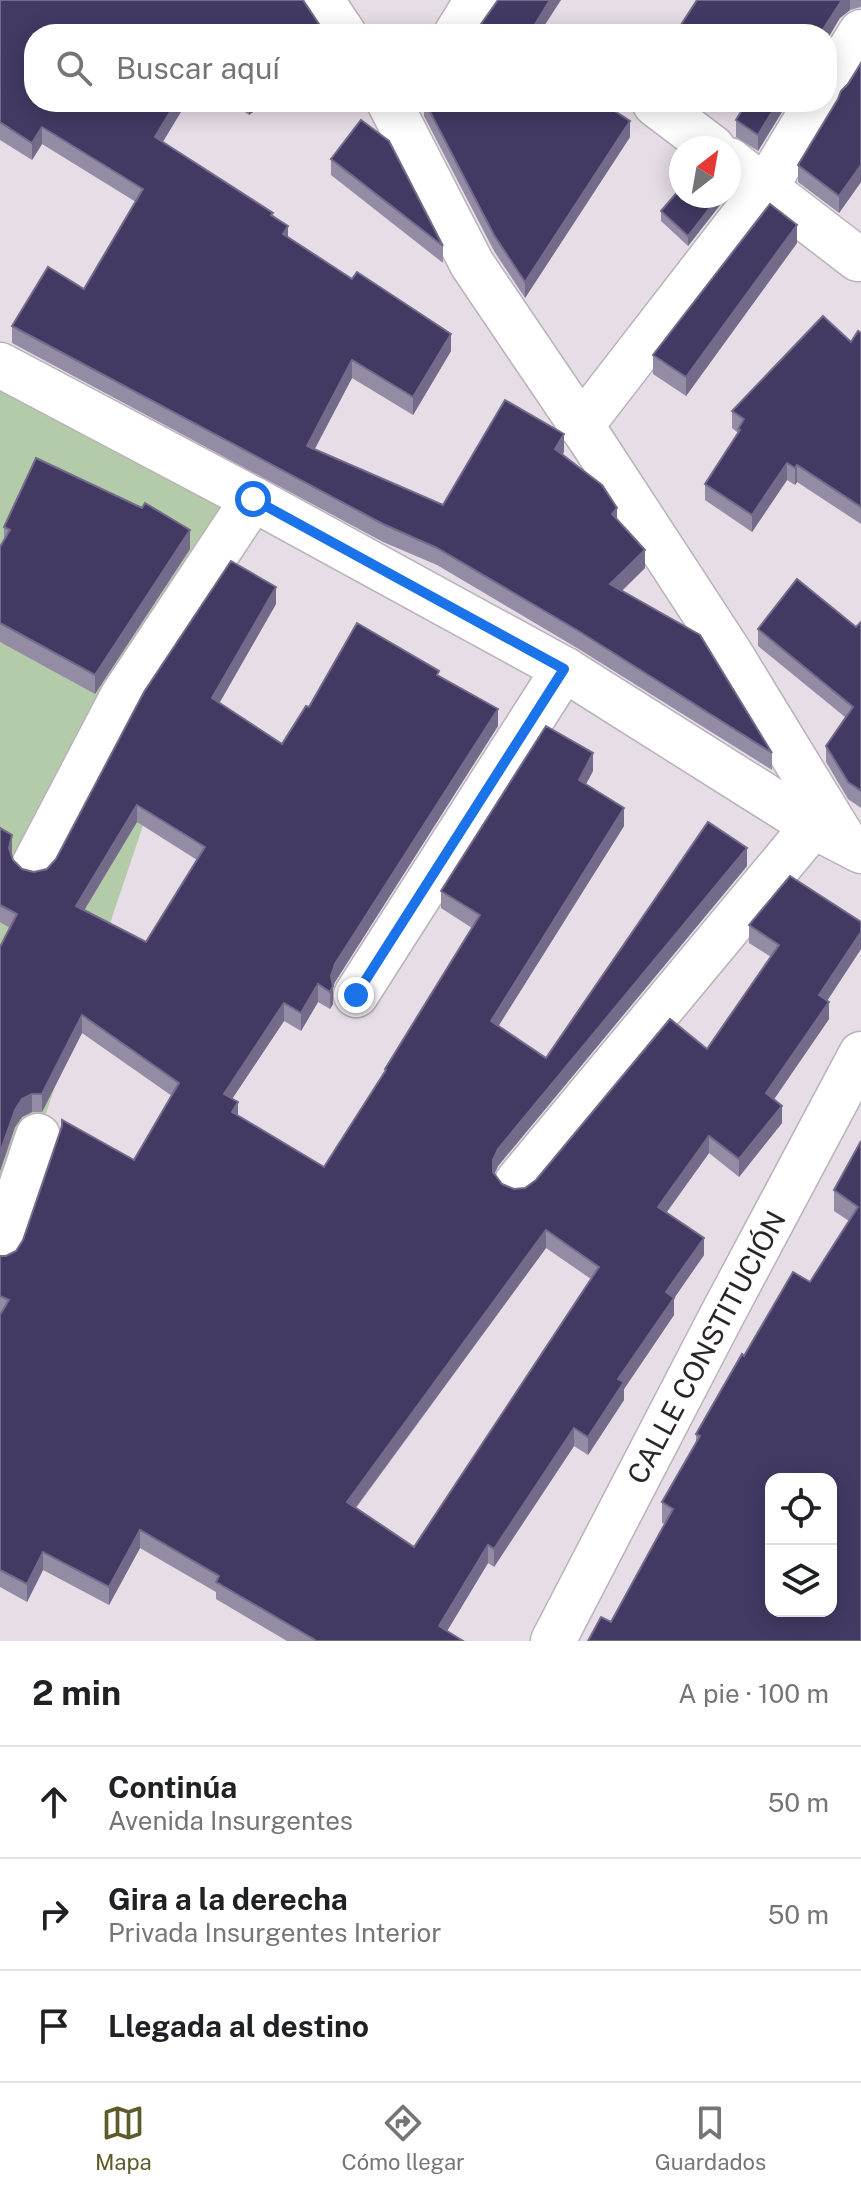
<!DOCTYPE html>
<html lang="es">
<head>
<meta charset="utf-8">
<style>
	:root { --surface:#fff; --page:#f6f6f6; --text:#202124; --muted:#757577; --line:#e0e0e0; --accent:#5d5c29 }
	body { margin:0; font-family:"Public Sans",sans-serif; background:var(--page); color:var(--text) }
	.controls { position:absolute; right:24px; bottom:24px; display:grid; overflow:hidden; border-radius:16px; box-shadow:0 4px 20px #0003 }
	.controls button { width:72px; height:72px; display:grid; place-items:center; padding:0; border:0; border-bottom:2px solid var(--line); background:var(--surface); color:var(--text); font:40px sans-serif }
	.compass { position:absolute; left:669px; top:136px; width:72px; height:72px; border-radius:50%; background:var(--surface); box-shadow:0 4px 20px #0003; rotate:31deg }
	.stop { position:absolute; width:24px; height:24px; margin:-18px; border:6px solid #1a73e8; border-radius:50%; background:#fff }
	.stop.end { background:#1a73e8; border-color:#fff; box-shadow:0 2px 8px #0008 }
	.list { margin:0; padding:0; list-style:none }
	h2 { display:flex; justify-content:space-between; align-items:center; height:104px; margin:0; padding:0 32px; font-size:34px }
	h2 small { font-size:26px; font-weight:400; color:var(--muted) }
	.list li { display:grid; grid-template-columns:52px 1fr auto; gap:24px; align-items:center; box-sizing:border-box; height:112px; padding:0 32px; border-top:2px solid var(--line) }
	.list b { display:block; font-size:30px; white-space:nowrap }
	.list p { margin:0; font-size:26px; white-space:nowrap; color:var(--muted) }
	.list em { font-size:26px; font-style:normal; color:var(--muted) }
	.icon { flex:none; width:44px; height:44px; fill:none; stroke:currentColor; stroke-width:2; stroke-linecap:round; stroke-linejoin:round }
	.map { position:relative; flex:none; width:861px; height:1641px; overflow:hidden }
	.search { position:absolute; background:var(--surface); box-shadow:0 4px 20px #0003; left:24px; right:24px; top:24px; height:88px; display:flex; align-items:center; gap:20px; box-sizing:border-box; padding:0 28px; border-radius:32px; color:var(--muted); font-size:30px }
	.sheet { height:440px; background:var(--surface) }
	nav { display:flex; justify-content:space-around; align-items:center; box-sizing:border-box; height:112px; border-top:2px solid var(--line); background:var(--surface); font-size:22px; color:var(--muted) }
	nav a { display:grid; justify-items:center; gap:4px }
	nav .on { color:var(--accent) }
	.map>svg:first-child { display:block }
	.green { fill:#b4cba9 }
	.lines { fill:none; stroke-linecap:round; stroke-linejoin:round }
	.minor-casing { stroke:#bab1ba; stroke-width:47 }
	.minor { stroke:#fff; stroke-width:44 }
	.wall { fill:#948ca5; fill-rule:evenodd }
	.shaded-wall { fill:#746b8b }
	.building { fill:#423a63; stroke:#746b8b; stroke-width:2; fill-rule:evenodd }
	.route { stroke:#1a73e8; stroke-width:10 }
	.labels { text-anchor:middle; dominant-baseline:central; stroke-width:8; stroke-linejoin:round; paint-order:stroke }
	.street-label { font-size:28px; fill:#292529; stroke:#fff }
</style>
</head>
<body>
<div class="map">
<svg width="861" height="1641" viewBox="0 0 861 1641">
	<rect width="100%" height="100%" fill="#e7dde7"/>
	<polygon class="green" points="0,358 253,499 0,1250"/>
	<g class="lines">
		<g class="minor-casing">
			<g id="minor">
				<polyline points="321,0 344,34"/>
				<polyline points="456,34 477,0"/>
				<polyline points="827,87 861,32"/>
				<polyline points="389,102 472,264 593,443 730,653 844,840"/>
				<polyline points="655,104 713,148"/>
				<polyline points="729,160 858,259"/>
				<polyline points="0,365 253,499 564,669 813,826 861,851"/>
				<polyline points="581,426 765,188 817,102"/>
				<polyline points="34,865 122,697 253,499"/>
				<polyline points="356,995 564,669"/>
				<polyline points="517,1182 813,826"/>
				<polyline points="0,1249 38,1136"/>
				<polyline points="553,1641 721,1317 861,1054"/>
			</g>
		</g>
		<use href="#minor" class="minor"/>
	</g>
	<g class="wall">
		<polygon points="0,0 34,34 162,142 273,216 288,238 451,351 413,415 352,378 314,449 443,505 564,452 562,455 617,520 645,568 622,591 772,753 772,770 577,648 437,565 383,542 12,343 12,326 84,289 136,202 42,144 32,160 0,140"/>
		<polygon points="697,0 861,0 861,7 850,10 840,18"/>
		<polygon points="861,63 861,182 839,213 798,182 798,165"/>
		<polygon points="231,102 266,102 249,115"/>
		<polygon points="424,102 601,102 630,137 525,298 494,251 424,116"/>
		<polygon points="747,102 788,102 758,151 736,137 736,120"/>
		<polygon points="331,159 443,246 443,263 331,175"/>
		<polygon points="681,196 727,196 688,246 661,221 661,211"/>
		<polygon points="797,243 686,396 653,374 653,355"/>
		<polygon points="861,333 861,524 797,482 795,485 787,480 752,532 705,500 705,484 738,433 732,428 732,411 851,342"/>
		<polygon points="4,527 190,549 95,694 0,642 0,547 4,541"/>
		<path d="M276,604L219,703L282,744L309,707L439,676L498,726L335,982L333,987V1004L330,1009L318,1002L301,1031L284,1021L232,1099L238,1116L324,1167L385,1073V1069L472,928L441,908V891L593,771L586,784L624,826L498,1026L546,1058L747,866L498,1166L494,1174L502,1184L514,1189L525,1188L707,1049L771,957L749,943V925L861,922V949L827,1001L829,1019L774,1099L782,1123L739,1177L709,1153L667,1212L704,1255L674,1298V1315L624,1389V1400L588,1455L574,1446L494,1567L488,1563L447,1631L463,1641H287L216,1599V1592L140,1548L109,1605L43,1570L27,1602L0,1587V1256H6L16,1251L134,1160L172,1096L82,1033L42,1112H32L22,1117L15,1127L0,1171V947L10,928L0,922V828L12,853L13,860L22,869L34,872L47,869ZM137,822L197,860L146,942L84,910ZM546,1248L591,1279L414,1547L356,1508Z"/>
		<polygon points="861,622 861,808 848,799 826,762 826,746 845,717 758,646 758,629 856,627"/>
		<polygon points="861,1141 861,1641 611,1622 665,1524 662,1523 662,1502 696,1444 696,1434 744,1356 810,1282 849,1221 834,1211 834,1190"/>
	</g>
	<g class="shaded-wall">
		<polygon points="550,0 561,0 539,34 529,34"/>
		<polygon points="842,0 850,0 850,10 840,18 827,40 827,34 820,34"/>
		<polygon points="176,102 187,102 155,155 155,137"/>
		<polygon points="249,102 266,102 249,115"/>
		<polygon points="778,102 788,102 758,151 758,135"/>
		<polygon points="630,121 630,137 525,298 525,282"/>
		<polygon points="42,127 42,144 32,160 32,143"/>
		<polygon points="861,165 861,182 839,213 839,196"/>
		<polygon points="719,196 727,196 688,246 688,236"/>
		<polygon points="797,225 797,243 686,396 686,377"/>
		<polygon points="288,226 288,244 283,234"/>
		<polygon points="451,334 451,351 413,415 413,397"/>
		<polygon points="352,360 352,378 307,464 307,446"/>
		<polygon points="564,434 564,452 555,467 555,449"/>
		<polygon points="787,463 787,480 752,532 752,515"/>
		<polygon points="797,465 797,482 795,485 795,468"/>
		<polygon points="617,508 617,525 612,514"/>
		<polygon points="190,530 190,549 95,694 95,675"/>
		<polygon points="645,550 645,568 610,602 610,584"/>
		<polygon points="276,587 276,604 212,716 212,698"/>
		<polygon points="498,709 498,726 335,982 333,987 333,1004 330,1009 331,976 335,964"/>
		<polygon points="593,753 593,771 579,797 579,780"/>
		<polygon points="137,805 137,822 76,924 76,906"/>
		<polygon points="624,808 624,826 491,1038 491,1021"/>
		<polygon points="12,835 12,853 9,865 9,848"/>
		<polygon points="747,848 747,866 498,1166 493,1177 493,1160 498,1149"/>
		<polygon points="861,932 861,949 819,1013 819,995"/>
		<polygon points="318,984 318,1002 301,1031 301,1013"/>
		<polygon points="829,1002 829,1019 766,1111 766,1093"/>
		<polygon points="284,1003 284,1021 224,1111 224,1094"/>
		<polygon points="82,1015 82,1033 42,1112 42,1094"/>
		<polygon points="32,1094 32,1112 22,1117 15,1127 0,1171 0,1153 15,1110 22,1099"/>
		<polygon points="238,1102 238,1120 232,1112"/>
		<polygon points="782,1106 782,1123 739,1177 739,1159"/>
		<polygon points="709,1136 709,1153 658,1224 658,1207"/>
		<polygon points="546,1230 546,1248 347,1519 347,1502"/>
		<polygon points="704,1238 704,1255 666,1310 666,1292"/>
		<polygon points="674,1298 674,1315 624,1389 624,1400 588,1455 588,1437 618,1379"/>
		<polygon points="574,1428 574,1446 494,1567 494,1549"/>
		<polygon points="140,1530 140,1548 109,1605 109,1587"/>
		<polygon points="488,1545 488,1563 441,1641 439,1626"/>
		<polygon points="43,1552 43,1570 27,1602 27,1584"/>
	</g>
	<g class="building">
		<polygon points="0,0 303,0 323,30 328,34 34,34 34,102 176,102 155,137 273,213 271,215 288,226 283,234 352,279 357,272 451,334 413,397 352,360 307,446 443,505 505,400 564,434 555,449 602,485 617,508 612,514 645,550 610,584 700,635 772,753 577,630 437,548 383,524 12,326 48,267 84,289 143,189 42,127 32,143 0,122"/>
		<polygon points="498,0 550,0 529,34 474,34"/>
		<polygon points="697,0 842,0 820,34 675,34"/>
		<polygon points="861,63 861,165 839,196 798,165 838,99 841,91 848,84"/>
		<polygon points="425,102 601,102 630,121 525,282 494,235"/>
		<polygon points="747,102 778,102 758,135 736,120"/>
		<polygon points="361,120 389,141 443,246 331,159"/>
		<polygon points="681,188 681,196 719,196 688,236 661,211"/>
		<polygon points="770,204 797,225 686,377 653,355"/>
		<polygon points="823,316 851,342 858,331 861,333 861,507 797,465 795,468 787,463 752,515 705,484 740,430 738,429 744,419 732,411"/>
		<polygon points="36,458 142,508 145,503 190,530 95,675 0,623 0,547 10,530 4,527"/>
		<path d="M231,561L276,587L212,698L282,744L306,706L309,707L357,623L439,671L437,675L498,709L335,964L331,976L333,986L330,992L318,984L301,1013L284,1003L224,1094L238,1102L232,1112L324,1167L386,1070L385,1069L480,915L441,891L546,726L593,753L579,780L624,808L491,1021L546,1058L708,822L747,848L498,1149L493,1160V1172L502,1184L514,1189L525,1188L536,1180L670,1019L707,1049L779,945L749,925L790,876L861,922V932L819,995L829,1002L766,1093L782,1106L739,1159L709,1136L658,1207L704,1238L666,1292L674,1298L618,1379L624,1382L588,1437L574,1428L494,1549L488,1545L439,1626L463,1641H317L216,1582L219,1576L140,1530L109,1587L43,1552L27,1584L0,1570V1315L9,1300L0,1296V1256H6L16,1251L23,1240L62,1126V1120L134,1160L179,1083L82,1015L42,1094H32L22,1099L15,1110L0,1153V947L17,914L0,905V828L12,835L9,848L13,860L22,869L34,872L47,869L56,859L144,692ZM137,805L205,847L146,942L76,906ZM546,1230L599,1267L414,1547L347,1502Z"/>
		<polygon points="797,579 856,627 861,622 861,791 848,782 826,746 853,707 758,629"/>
		<path d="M861,1141V1641H588L601,1617L611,1622L673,1509L662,1502L700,1436L696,1434L742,1354L744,1356L793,1272L810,1282L858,1207L834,1190ZM771,1479H831V1611H771Z"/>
	</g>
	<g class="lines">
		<polyline class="route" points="253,499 564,669 356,995"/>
	</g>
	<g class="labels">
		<g class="street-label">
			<text transform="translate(706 1347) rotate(-62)">CALLE CONSTITUCIÓN</text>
		</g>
	</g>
</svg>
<div class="controls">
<button><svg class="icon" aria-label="locate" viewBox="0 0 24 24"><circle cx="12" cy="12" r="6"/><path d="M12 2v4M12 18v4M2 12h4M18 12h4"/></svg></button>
<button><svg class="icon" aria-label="layers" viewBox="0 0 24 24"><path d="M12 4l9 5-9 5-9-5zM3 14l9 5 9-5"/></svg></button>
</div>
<svg class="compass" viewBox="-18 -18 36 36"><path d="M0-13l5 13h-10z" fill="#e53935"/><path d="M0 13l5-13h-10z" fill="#757577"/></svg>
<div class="stop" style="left:253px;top:499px"></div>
<div class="stop end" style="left:356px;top:995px"></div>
<div class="search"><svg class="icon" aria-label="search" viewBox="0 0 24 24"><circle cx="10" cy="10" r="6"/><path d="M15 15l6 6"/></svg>Buscar aquí</div>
</div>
<section class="sheet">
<h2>2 min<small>A pie · 100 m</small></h2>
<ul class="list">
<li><svg class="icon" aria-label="ahead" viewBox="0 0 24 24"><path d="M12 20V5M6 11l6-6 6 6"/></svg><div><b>Continúa</b><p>Avenida Insurgentes</p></div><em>50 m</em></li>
<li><svg class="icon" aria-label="right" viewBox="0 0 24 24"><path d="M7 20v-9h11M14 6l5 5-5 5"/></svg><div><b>Gira a la derecha</b><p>Privada Insurgentes Interior</p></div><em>50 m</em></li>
<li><svg class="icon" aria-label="arrive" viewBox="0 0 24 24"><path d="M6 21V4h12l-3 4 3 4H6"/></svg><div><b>Llegada al destino</b></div></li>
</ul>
</section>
<nav>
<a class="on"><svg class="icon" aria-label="map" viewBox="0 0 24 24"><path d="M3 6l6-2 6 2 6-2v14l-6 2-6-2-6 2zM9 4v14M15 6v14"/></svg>Mapa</a>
<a><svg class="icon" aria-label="directions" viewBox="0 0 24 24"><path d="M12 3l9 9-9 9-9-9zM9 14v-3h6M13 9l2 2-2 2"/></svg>Cómo llegar</a>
<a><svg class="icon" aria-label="saved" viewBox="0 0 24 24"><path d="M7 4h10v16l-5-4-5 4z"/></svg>Guardados</a>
</nav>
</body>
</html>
